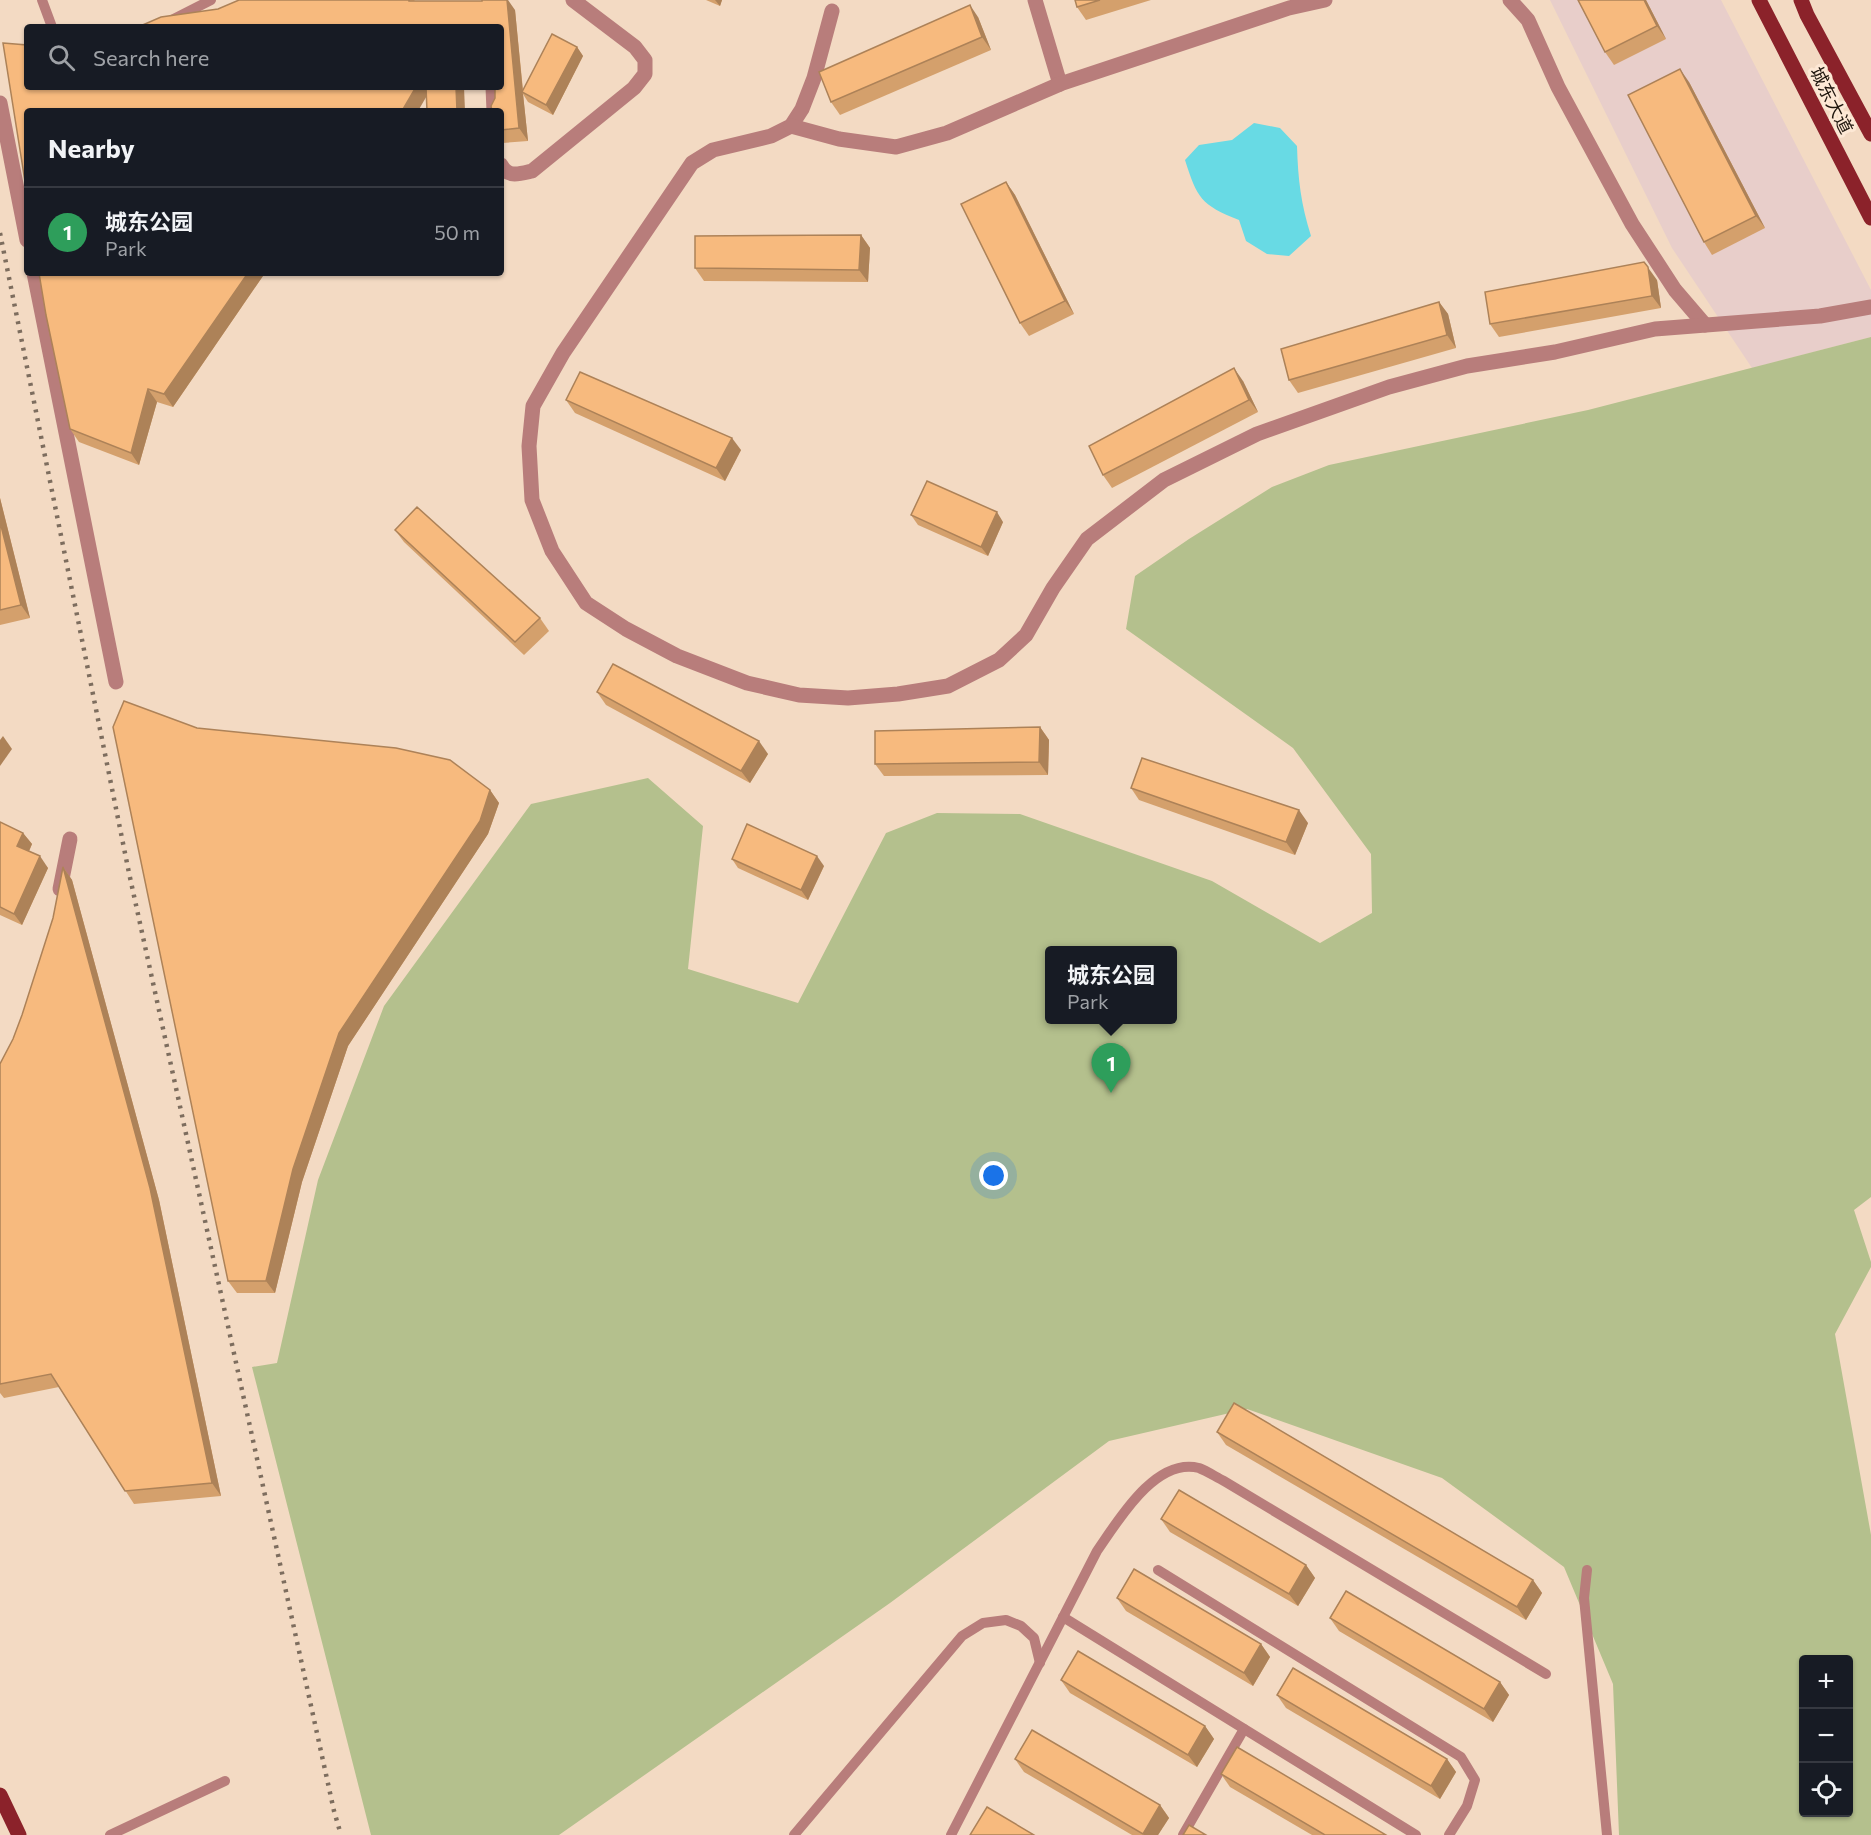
<!DOCTYPE html>
<html lang="en">
<head>
<meta charset="utf-8">
<style>
	:root { --surface:#171b24; --page:#242831; --text:#f1f3f6; --muted:#9ea1a6; --line:#363941; --accent:#0f766e }
	body { margin:0; font-family:Commissioner,"Noto Sans SC",sans-serif; background:var(--page); color:var(--text) }
	.controls { position:absolute; right:18px; bottom:18px; display:grid; overflow:hidden; border-radius:6px; box-shadow:0 2px 4px #0004 }
	.controls button { width:54px; height:54px; display:grid; place-items:center; padding:0; border:0; border-bottom:2px solid var(--line); background:var(--surface); color:var(--text); font:30px sans-serif }
	.you { position:absolute; left:994px; top:1176px; width:21px; height:21px; margin:-15px; border:4px solid #fff; border-radius:50%; background:#1a73e8; box-shadow:0 0 0 9px #1a73e833 }
	.badge { display:grid; place-items:center; width:39px; height:39px; border-radius:50%; background:var(--accent); color:#fff; font-size:20px; font-weight:700 }
	.pin { position:absolute; translate:-50% -50px; filter:drop-shadow(0 2px 3px #0008) }
	.pin::after { content:''; position:absolute; top:32px; width:21px; height:18px; background:inherit; clip-path:polygon(0 0,100% 0,50% 100%) }
	.popup { position:absolute; left:1045px; top:946px; width:132px; height:78px; box-sizing:border-box; display:grid; place-content:center; border-radius:6px; background:var(--surface); filter:drop-shadow(0 2px 4px #0005); font-size:20px; white-space:nowrap; color:var(--muted) }
	.popup b { font-size:22px; color:var(--text) }
	.popup::after { content:''; position:absolute; left:50%; top:100%; margin-left:-12px; border:12px solid transparent; border-top-color:var(--surface) }
	.list { margin:0; padding:0; list-style:none }
	h2 { display:flex; justify-content:space-between; align-items:center; height:78px; margin:0; padding:0 24px; font-size:26px }
	h2 small { font-size:20px; font-weight:400; color:var(--muted) }
	.list li { display:grid; grid-template-columns:39px 1fr auto; gap:18px; align-items:center; box-sizing:border-box; height:90px; padding:0 24px; border-top:2px solid var(--line) }
	.list b { display:block; font-size:22px; white-space:nowrap }
	.list p { margin:0; font-size:20px; white-space:nowrap; color:var(--muted) }
	.list em { font-size:20px; font-style:normal; color:var(--muted) }
	.icon { flex:none; width:33px; height:33px; fill:none; stroke:currentColor; stroke-width:2; stroke-linecap:round; stroke-linejoin:round }
	.map { position:relative; flex:none; width:1871px; height:1835px; overflow:hidden }
	.search { position:absolute; background:var(--surface); box-shadow:0 2px 4px #0004; left:24px; top:24px; width:480px; height:66px; display:flex; align-items:center; gap:15px; box-sizing:border-box; padding:0 21px; border-radius:6px; color:var(--muted); font-size:22px }
	.panel { position:absolute; background:var(--surface); box-shadow:0 2px 4px #0004; left:24px; top:108px; width:480px; height:168px; border-radius:6px }
	.map>svg:first-child { display:block }
	.commercial { fill:#e8ceca }
	.green { fill:#b4c08d; fill-rule:evenodd }
	.water { fill:#68dae4 }
	.lines { fill:none; stroke-linecap:round; stroke-linejoin:round }
	.lane { stroke:#b87d7b; stroke-width:10 }
	.street { stroke:#b87d7b; stroke-width:15 }
	.primary { stroke:#8b222a; stroke-width:15 }
	.rail { stroke:#7d6d5e; stroke-width:4.5; stroke-dasharray:3 6; stroke-linecap:butt }
	.wall { fill:#d4a06c }
	.shaded-wall { fill:#ad8258 }
	.building { fill:#f7ba7e; stroke:#ad8258; stroke-width:1.5 }
	.labels { text-anchor:middle; dominant-baseline:central; stroke-width:6; stroke-linejoin:round; paint-order:stroke }
	.street-label { font-size:18px; fill:#1e150d; stroke:#fde8d5 }
</style>
</head>
<body>
<div class="map">
<svg width="1871" height="1835" viewBox="0 0 1871 1835">
	<rect width="100%" height="100%" fill="#f3dac3"/>
	<polygon class="commercial" points="1550,0 1721,0 1871,290 1871,337 1752,368 1672,248"/>
	<path class="green" d="M1871,337V1197L1854,1210L1871,1262V1267L1835,1334L1871,1535V1835H1619L1613,1684L1564,1567L1442,1478L1247,1409L1109,1441L890,1603L559,1835H371L252,1367L277,1363L318,1180L384,1006L531,804L648,778L703,826L688,969L798,1003L886,833L937,813L1020,814L1212,881L1320,943L1372,913L1371,854L1293,748L1126,629L1135,576L1189,539L1272,487L1329,465L1588,410ZM1050,950H1172V1020H1050ZM1804,1660H1848V1812H1804Z"/>
	<path class="water" d="M1254,123L1280,128L1297,146C1298,180 1301,204 1311,236L1289,256L1267,254L1246,241L1239,220C1201,205 1197,198 1185,160L1199,145L1232,140Z"/>
	<g class="lines">
		<g class="lane">
			<polyline points="42,0 52,27"/>
			<polyline points="158,27 211,0"/>
			<polyline points="1158,1570 1461,1757 1475,1780 1467,1806 1449,1835"/>
			<polyline points="1587,1570 1584,1598 1607,1835"/>
			<polyline points="1063,1617 1416,1835"/>
			<polyline points="110,1835 225,1781"/>
			<polyline points="794,1835 962,1636 983,1623 1006,1620 1021,1626 1034,1638 1040,1663"/>
			<path d="M951,1835L1097,1551C1118,1521 1155,1457 1199,1468C1207,1471 1216,1477 1224,1481L1546,1674"/>
			<polyline points="1183,1835 1244,1729"/>
		</g>
		<g class="street">
			<polyline points="1035,0 1060,84"/>
			<polyline points="1510,0 1528,20 1558,87 1632,224 1675,290 1705,325"/>
			<polyline points="832,11 814,78 802,109 791,126 771,136 713,150 692,163 563,353 533,406 529,446 532,500 552,551 586,603 626,629 677,656 747,683 799,695 848,698 898,694 948,686 999,660 1026,635 1053,588 1087,539 1164,480 1257,434 1389,387 1467,366 1555,352 1655,329 1820,316 1871,307"/>
			<polyline points="493,87 494,111"/>
			<polyline points="0,103 27,240"/>
			<polyline points="791,126 839,139 896,147 947,133 1060,84 1289,8 1325,0"/>
			<path d="M501,165C508,178 519,174 532,171L634,88L645,74V60L635,47L573,0"/>
			<polyline points="34,273 116,682"/>
			<polyline points="60,889 70,839"/>
		</g>
		<g class="primary">
			<polyline points="1759,0 1871,218"/>
			<polyline points="1801,0 1807,15 1871,134"/>
			<polyline points="0,1795 19,1835"/>
		</g>
		<polyline class="rail" points="0,233 129,873 334,1811 341,1835"/>
	</g>
	<g class="wall">
		<polygon points="239,0 414,0 415,1 515,10 523,90 577,47 583,56 553,115 528,102 523,94 528,141 502,143 501,141 501,111 495,98 501,27 218,9"/>
		<polygon points="706,0 722,0 720,6"/>
		<polygon points="1075,0 1151,0 1086,20 1077,7"/>
		<polygon points="1646,0 1666,39 1614,65 1605,52"/>
		<polygon points="978,17 991,50 840,115 831,102"/>
		<polygon points="1689,82 1765,228 1712,255 1704,242"/>
		<polygon points="1006,182 1015,195 1074,314 1029,336 1020,323"/>
		<polygon points="861,235 870,248 868,282 704,281 695,268"/>
		<polygon points="265,273 173,407 157,402 139,465 79,442 70,429"/>
		<polygon points="1657,280 1661,308 1499,337 1490,324"/>
		<polygon points="1439,302 1448,314 1456,348 1298,393 1289,380"/>
		<polygon points="1243,381 1258,412 1112,488 1103,475"/>
		<polygon points="566,400 741,450 725,481 575,413"/>
		<polygon points="0,498 30,618 0,625"/>
		<polygon points="911,515 1003,522 988,556 918,525"/>
		<polygon points="395,530 540,618 549,631 524,655 404,542"/>
		<polygon points="597,692 768,754 750,783 606,705"/>
		<polygon points="1040,727 1049,740 1048,775 884,776 875,764"/>
		<polygon points="197,728 490,790 499,803 488,834 348,1046 302,1182 275,1293 237,1293 228,1281"/>
		<polygon points="1131,788 1308,823 1295,855 1139,800"/>
		<polygon points="0,822 23,833 32,844 29,851 48,868 22,925 0,915"/>
		<polygon points="732,859 824,866 808,900 738,868"/>
		<polygon points="63,867 72,880 159,1200 221,1496 134,1504 59,1387 4,1398 0,1393 0,1064 13,1039 22,1015 53,918"/>
		<polygon points="1217,1432 1533,1580 1542,1593 1526,1620 1226,1445"/>
		<polygon points="1161,1519 1306,1565 1315,1578 1298,1606 1170,1532"/>
		<polygon points="1117,1598 1261,1644 1270,1657 1253,1686 1126,1611"/>
		<polygon points="1330,1618 1500,1682 1509,1695 1493,1722 1339,1631"/>
		<polygon points="1061,1680 1205,1726 1214,1739 1197,1767 1070,1693"/>
		<polygon points="1277,1695 1447,1759 1456,1772 1440,1799 1286,1708"/>
		<polygon points="1015,1759 1160,1805 1169,1818 1158,1835 1132,1835 1024,1772"/>
		<polygon points="1221,1774 1386,1835 1312,1835 1230,1787"/>
	</g>
	<g class="shaded-wall">
		<polygon points="507,0 508,0 515,10 523,93 522,92 523,94 528,141 519,128"/>
		<polygon points="715,0 722,0 720,6"/>
		<polygon points="1644,0 1646,0 1666,39 1657,26"/>
		<polygon points="970,5 978,17 991,50 982,37"/>
		<polygon points="577,47 583,56 553,115 546,105"/>
		<polygon points="1680,69 1689,82 1765,228 1756,216"/>
		<polygon points="416,87 432,87 418,111 402,111"/>
		<polygon points="456,87 464,87 465,111 457,111"/>
		<polygon points="1006,182 1015,195 1074,314 1065,301"/>
		<polygon points="861,235 870,248 868,282 859,270"/>
		<polygon points="1644,262 1657,280 1661,308 1652,296"/>
		<polygon points="248,273 265,273 173,407 164,394"/>
		<polygon points="1439,302 1448,314 1456,348 1447,335"/>
		<polygon points="1234,368 1243,381 1258,412 1249,400"/>
		<polygon points="148,389 157,402 139,465 131,453"/>
		<polygon points="732,438 741,450 725,481 716,468"/>
		<polygon points="0,498 30,618 21,605 0,522"/>
		<polygon points="997,512 1003,522 988,556 981,547"/>
		<polygon points="1040,727 1049,740 1048,775 1039,762"/>
		<polygon points="3,736 12,749 0,766 0,740"/>
		<polygon points="759,741 768,754 750,783 741,771"/>
		<polygon points="490,790 499,803 488,834 348,1046 302,1182 275,1293 266,1281 293,1169 339,1033"/>
		<polygon points="1299,810 1308,823 1295,855 1286,842"/>
		<polygon points="23,833 32,844 26,858 17,846"/>
		<polygon points="40,856 48,868 22,925 14,914"/>
		<polygon points="817,856 824,866 808,900 801,890"/>
		<polygon points="63,867 72,880 159,1200 221,1496 212,1483"/>
		<polygon points="1306,1565 1315,1578 1298,1606 1289,1594"/>
		<polygon points="1533,1580 1542,1593 1526,1620 1517,1607"/>
		<polygon points="1261,1644 1270,1657 1253,1686 1244,1673"/>
		<polygon points="1500,1682 1509,1695 1493,1722 1484,1709"/>
		<polygon points="1205,1726 1214,1739 1197,1767 1188,1755"/>
		<polygon points="1447,1759 1456,1772 1440,1799 1431,1786"/>
		<polygon points="1160,1805 1169,1818 1158,1835 1144,1835 1143,1834"/>
	</g>
	<g class="building">
		<polygon points="239,0 409,0 409,1 482,1 482,0 507,0 519,128 501,130 501,111 492,111 491,106 495,98 495,87 501,87 501,27 138,27 161,17 218,9"/>
		<polygon points="1075,0 1100,0 1077,7"/>
		<polygon points="1578,0 1644,0 1657,26 1605,52"/>
		<polygon points="970,5 982,37 831,102 819,72"/>
		<polygon points="552,34 577,47 546,105 522,92"/>
		<polygon points="3,43 27,45 27,87 416,87 402,111 27,111 27,194"/>
		<polygon points="1680,69 1756,216 1704,242 1628,95"/>
		<polygon points="426,87 456,87 457,111 427,111"/>
		<polygon points="1006,182 1065,301 1020,323 961,204"/>
		<polygon points="861,235 859,270 695,268 695,236"/>
		<polygon points="1644,262 1648,267 1652,296 1490,324 1485,292"/>
		<polygon points="39,273 248,273 164,394 148,389 131,453 70,429 46,315"/>
		<polygon points="1439,302 1447,335 1289,380 1281,349"/>
		<polygon points="1234,368 1249,400 1103,475 1089,446"/>
		<polygon points="580,372 732,438 716,468 566,400"/>
		<polygon points="927,481 997,512 981,547 911,515"/>
		<polygon points="417,507 540,618 515,642 395,530"/>
		<polygon points="0,522 21,605 0,610"/>
		<polygon points="613,664 759,741 741,771 597,692"/>
		<polygon points="124,701 197,728 396,748 450,760 490,790 480,821 339,1033 293,1169 266,1281 228,1281 113,727"/>
		<polygon points="1040,727 1039,762 875,764 875,731"/>
		<polygon points="1142,758 1299,810 1286,842 1131,788"/>
		<polygon points="0,822 23,833 17,846 40,856 14,914 0,907"/>
		<polygon points="747,824 817,856 801,890 732,859"/>
		<polygon points="63,867 150,1188 212,1483 125,1491 51,1374 0,1384 0,1064 13,1039 22,1015 53,918"/>
		<polygon points="1234,1403 1533,1580 1517,1607 1217,1432"/>
		<polygon points="1179,1490 1306,1565 1289,1594 1161,1519"/>
		<polygon points="1134,1569 1261,1644 1244,1673 1117,1598"/>
		<polygon points="1346,1591 1500,1682 1484,1709 1330,1618"/>
		<polygon points="1078,1651 1205,1726 1188,1755 1061,1680"/>
		<polygon points="1293,1668 1447,1759 1431,1786 1277,1695"/>
		<polygon points="1032,1730 1160,1805 1143,1834 1015,1759"/>
		<polygon points="1237,1747 1386,1835 1325,1835 1221,1774"/>
		<polygon points="987,1807 1034,1835 970,1835"/>
		<polygon points="1189,1825 1206,1835 1183,1835"/>
	</g>
	<g class="labels">
		<g class="street-label">
			<text transform="translate(1832 100) rotate(63)">城东大道</text>
		</g>
	</g>
</svg>
<div class="controls">
<button>+</button>
<button>−</button>
<button><svg class="icon" aria-label="locate" viewBox="0 0 24 24"><circle cx="12" cy="12" r="6"/><path d="M12 2v4M12 18v4M2 12h4M18 12h4"/></svg></button>
</div>
<div class="you"></div>
<div class="pin badge" style="left:1111px;top:1093px;background:#2e9e5b">1</div>
<div class="popup"><b>城东公园</b>Park</div>
<div class="search"><svg class="icon" aria-label="search" viewBox="0 0 24 24"><circle cx="10" cy="10" r="6"/><path d="M15 15l6 6"/></svg>Search here</div>
<section class="panel">
<h2>Nearby<small></small></h2>
<ul class="list">
<li><span class="badge" style="background:#2e9e5b">1</span><div><b>城东公园</b><p>Park</p></div><em>50 m</em></li>
</ul>
</section>
</div>
</body>
</html>
